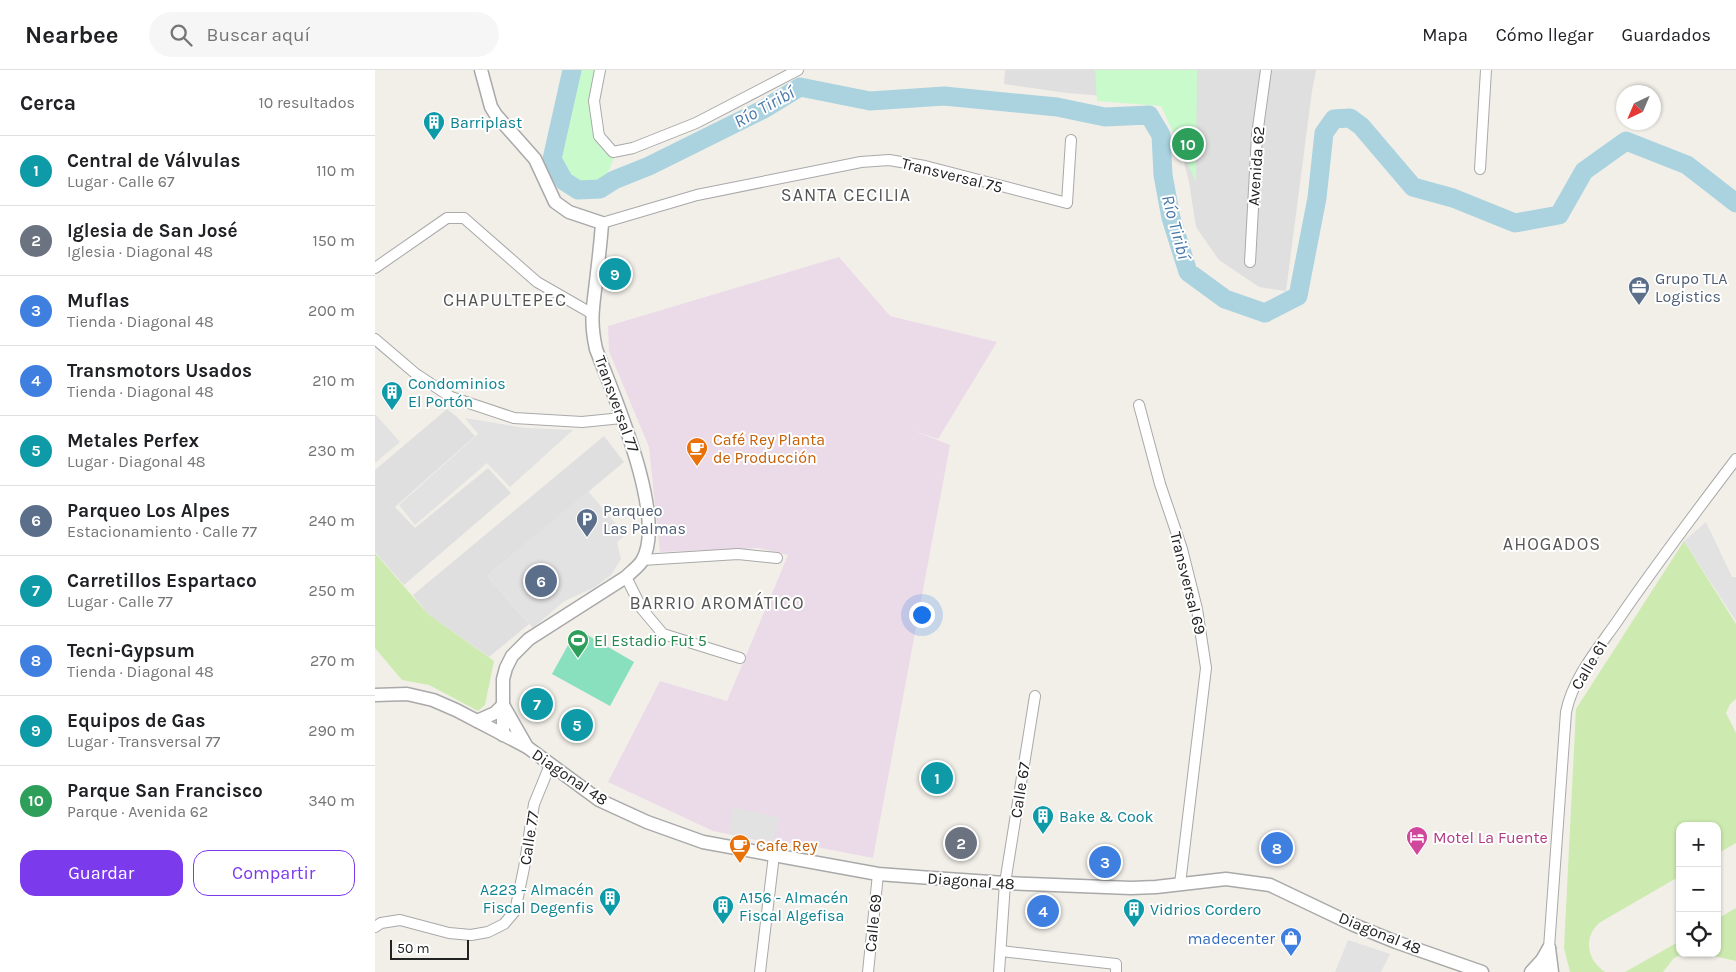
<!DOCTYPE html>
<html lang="es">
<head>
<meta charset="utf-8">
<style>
	:root { --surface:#fff; --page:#f6f6f6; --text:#202124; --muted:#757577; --line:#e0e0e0; --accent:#7c3aed }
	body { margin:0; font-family:Karla,sans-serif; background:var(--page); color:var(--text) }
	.controls { position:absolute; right:15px; bottom:15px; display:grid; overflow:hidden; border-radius:10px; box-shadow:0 1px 4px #0004 }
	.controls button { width:45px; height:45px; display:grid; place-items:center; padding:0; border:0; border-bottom:1px solid var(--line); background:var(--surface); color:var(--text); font:25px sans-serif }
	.compass { position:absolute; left:1241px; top:15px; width:45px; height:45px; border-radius:50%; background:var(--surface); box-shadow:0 1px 4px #0004; rotate:224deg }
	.scale { position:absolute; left:15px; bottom:12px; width:79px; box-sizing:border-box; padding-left:5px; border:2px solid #222; border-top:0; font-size:14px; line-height:18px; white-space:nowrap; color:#222; -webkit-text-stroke:4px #fff; paint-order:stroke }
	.you { position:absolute; left:546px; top:544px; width:18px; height:18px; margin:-12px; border:4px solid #fff; border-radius:50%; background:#1a73e8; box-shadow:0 0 0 8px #1a73e833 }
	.badge { display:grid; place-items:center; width:32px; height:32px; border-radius:50%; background:var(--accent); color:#fff; font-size:16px; font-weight:700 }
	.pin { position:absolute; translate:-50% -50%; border:2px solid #fff; box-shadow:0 1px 5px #0006 }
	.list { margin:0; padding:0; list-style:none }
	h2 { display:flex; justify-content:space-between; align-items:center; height:65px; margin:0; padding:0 20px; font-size:21px }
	h2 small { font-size:16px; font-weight:400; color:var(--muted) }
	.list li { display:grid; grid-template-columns:32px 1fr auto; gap:15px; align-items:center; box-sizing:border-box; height:70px; padding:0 20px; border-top:1px solid var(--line) }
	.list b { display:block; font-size:19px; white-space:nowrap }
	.list p { margin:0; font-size:16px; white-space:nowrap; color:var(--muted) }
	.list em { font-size:16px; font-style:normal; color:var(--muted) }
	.actions { display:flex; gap:10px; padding:15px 20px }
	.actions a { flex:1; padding:11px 0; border:1px solid var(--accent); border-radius:15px; text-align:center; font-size:18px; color:var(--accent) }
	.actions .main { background:var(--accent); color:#fff }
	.icon { flex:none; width:28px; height:28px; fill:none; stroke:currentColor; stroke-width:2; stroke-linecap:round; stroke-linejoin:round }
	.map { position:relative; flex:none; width:1361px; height:902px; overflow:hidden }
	header { display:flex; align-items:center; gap:30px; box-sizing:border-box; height:70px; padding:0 25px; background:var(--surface); border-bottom:1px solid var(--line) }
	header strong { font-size:24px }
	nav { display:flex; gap:28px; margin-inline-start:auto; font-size:18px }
	.search { width:350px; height:45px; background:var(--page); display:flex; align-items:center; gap:12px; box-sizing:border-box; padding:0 18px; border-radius:28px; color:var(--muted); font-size:19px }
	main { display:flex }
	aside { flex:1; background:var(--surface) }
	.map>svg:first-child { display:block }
	.residential { fill:#e0dfdf }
	.industrial { fill:#ebdbe8 }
	.grass { fill:#cdebb0 }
	.park { fill:#c8facc }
	.pitch { fill:#88e0be }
	.parking { fill:#e2e2e2 }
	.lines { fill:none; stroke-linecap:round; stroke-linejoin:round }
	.river { stroke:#aad3df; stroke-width:19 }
	.minor-casing { stroke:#a9a9a9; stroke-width:12 }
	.tertiary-casing { stroke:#a9a9a9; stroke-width:15 }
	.minor { stroke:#fff; stroke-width:10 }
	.tertiary { stroke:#fff; stroke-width:12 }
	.labels { text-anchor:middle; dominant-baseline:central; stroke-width:4; stroke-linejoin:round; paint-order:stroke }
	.culture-label { font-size:16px; fill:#0d838f; stroke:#fff; text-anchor:start }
	.street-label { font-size:16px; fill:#222; stroke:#fff }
	.service-label { font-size:16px; fill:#4e5e75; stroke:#fff; text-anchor:start }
	.food-label { font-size:16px; fill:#c56008; stroke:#fff; text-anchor:start }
	.leisure-label { font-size:16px; fill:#27864d; stroke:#fff; text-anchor:start }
	.hotel-label { font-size:16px; fill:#b23c85; stroke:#fff; text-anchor:start }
	.shop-label { font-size:16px; fill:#366cbe; stroke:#fff; text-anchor:end }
	.water-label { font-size:18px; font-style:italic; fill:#4a7aab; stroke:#fff }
	.neighbourhood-label { font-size:18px; letter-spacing:1px; fill:#555; stroke:#fff }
</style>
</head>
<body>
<header>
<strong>Nearbee</strong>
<div class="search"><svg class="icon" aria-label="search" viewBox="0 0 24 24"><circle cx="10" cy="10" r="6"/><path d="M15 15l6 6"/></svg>Buscar aquí</div>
<nav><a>Mapa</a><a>Cómo llegar</a><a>Guardados</a></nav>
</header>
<main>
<aside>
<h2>Cerca<small>10 resultados</small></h2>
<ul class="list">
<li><span class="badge" style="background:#0f9aa8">1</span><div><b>Central de Válvulas</b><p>Lugar · Calle 67</p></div><em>110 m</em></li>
<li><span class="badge" style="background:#6b7280">2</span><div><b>Iglesia de San José</b><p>Iglesia · Diagonal 48</p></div><em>150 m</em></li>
<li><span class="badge" style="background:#3f7fe0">3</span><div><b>Muflas</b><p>Tienda · Diagonal 48</p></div><em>200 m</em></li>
<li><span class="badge" style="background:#3f7fe0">4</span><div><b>Transmotors Usados</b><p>Tienda · Diagonal 48</p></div><em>210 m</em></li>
<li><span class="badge" style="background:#0f9aa8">5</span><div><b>Metales Perfex</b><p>Lugar · Diagonal 48</p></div><em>230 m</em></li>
<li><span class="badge" style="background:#5c6f8a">6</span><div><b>Parqueo Los Alpes</b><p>Estacionamiento · Calle 77</p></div><em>240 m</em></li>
<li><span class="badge" style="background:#0f9aa8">7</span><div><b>Carretillos Espartaco</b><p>Lugar · Calle 77</p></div><em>250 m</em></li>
<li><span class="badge" style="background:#3f7fe0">8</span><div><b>Tecni-Gypsum</b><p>Tienda · Diagonal 48</p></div><em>270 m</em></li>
<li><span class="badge" style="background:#0f9aa8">9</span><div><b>Equipos de Gas</b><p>Lugar · Transversal 77</p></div><em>290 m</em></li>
<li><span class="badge" style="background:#2e9e5b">10</span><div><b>Parque San Francisco</b><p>Parque · Avenida 62</p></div><em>340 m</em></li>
</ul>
<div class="actions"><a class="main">Guardar</a><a>Compartir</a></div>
</aside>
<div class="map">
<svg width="1361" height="902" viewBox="0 0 1361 902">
	<rect width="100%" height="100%" fill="#f2efe9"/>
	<g class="residential">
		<polygon points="630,0 941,0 937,21 911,221 884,217 844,190 821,157 814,112 793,31 692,23 629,14"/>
		<polygon points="72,339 82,347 100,366 20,437 40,458 113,398 136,423 29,515 0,482 0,400"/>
		<polygon points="229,366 249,392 112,506 154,554 114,587 53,544 38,525"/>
	</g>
	<polygon class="industrial" points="464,187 515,246 622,272 563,369 537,360 575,375 498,788 426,774 392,772 338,761 233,712 285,611 352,631 413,485 384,478 285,482 274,377 234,281 233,256"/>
	<g class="grass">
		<path d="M1309,471L1361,554V629L1355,634L1351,643L1361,663V773L1342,784V756H1305V806L1224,853C1208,868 1212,890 1230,902H1195L1189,878L1201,639Z"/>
		<polygon points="0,483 53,544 119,591 110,635 103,641 54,615 27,610 0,578"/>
		<polygon points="1361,838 1361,891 1325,883 1342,883 1342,849"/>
		<polygon points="1305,871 1305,883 1308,883 1298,889 1288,902 1250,902"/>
	</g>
	<g class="park">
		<polygon points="201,0 222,0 223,68 240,86 228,114 202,113 188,103 181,84"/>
		<polygon points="720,0 822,0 821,112 786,36 722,31"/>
	</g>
	<polygon class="pitch" points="202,559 259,592 235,636 177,604"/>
	<g class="parking">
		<polygon points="0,344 25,372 0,393"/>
		<polygon points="90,348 150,358 198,360 135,417 112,393 40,455 24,435 103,364"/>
		<polygon points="213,421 250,465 242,472 246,489 236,505 220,517 188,532 158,558 112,506"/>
		<polygon points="1331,452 1357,507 1361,507 1361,551 1309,471"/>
		<polygon points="358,737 405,748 398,772 353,764"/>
		<polygon points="973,870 1015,884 1006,902 960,902"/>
	</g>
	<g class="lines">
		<polyline class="river" points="197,0 177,89 189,111 203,120 225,119 239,110 274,96 389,39 425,17 495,31 569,26 682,37 730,47 774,45 786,65 788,105 796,148 813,202 850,229 890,243 923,226 942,128 949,63 959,49 975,48 986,56 1038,117 1078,128 1140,153 1184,145 1209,101 1251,71 1312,95 1361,133"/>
		<g class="minor-casing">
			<g id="minor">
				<polyline points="225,0 219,31 224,66 238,82 258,78 321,53 423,0"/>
				<polyline points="1105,99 1111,0"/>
				<polyline points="227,153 322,125 486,92 514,90 550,96 692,133 696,70"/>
				<polyline points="875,192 882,65 891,0"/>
				<polyline points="0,198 72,148 89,148 162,212 216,243"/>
				<polyline points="0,269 41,304 76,327 139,348 207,352 247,348"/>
				<polyline points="764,335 785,414 807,479 822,539 831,598 805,814"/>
				<polyline points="267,490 363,484 402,488"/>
				<polyline points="251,507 267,539 288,564 365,588"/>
				<polyline points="0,857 6,853 25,850 74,863 96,865 113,862 129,854 140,841 149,798 159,734 175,695"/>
				<polyline points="626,881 741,894 741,902"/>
				<polyline points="385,902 399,785"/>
				<polyline points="493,902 503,804"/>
				<polyline points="624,902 630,813 660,626"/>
				<path d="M1169,902L1174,878L1191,642C1198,608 1222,580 1241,553C1279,497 1320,443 1361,389"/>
			</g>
		</g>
		<g class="tertiary-casing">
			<g id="tertiary">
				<path d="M106,0L116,37L121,45L160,89L180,132L194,142L227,153C226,169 224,186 222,203C219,233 214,248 221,279C238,324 293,448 267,491C263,497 256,502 251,507L154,569L137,586L131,598L128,609V665"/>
				<polyline points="0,625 32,624 58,630 81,640 152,677 224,730 272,752 328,772 503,804 557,808 630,813 756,818 781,817 851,809 895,815 979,855 1021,872 1107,902"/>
				<polyline points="102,651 120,643 128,635 152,677"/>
				<polyline points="1174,878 1177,902"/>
				<polyline points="1156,902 1167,890 1174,878"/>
			</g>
		</g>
		<use href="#minor" class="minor"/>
		<use href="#tertiary" class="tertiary"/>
	</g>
	<defs>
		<g id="building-pin" transform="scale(1.125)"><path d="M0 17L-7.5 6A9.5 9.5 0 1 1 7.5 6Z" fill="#0f9aa8" stroke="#fff"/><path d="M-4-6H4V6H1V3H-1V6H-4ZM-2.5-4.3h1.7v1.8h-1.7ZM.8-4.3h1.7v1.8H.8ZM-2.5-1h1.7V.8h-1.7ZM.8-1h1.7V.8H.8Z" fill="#fff"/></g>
		<g id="office-pin" transform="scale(1.125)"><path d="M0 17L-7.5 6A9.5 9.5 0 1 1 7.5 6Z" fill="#5c6f8a" stroke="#fff"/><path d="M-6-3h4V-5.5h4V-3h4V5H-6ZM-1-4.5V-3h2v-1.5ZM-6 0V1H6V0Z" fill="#fff"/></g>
		<g id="cafe-pin" transform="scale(1.125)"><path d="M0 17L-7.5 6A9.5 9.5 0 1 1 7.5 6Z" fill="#e8710a" stroke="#fff"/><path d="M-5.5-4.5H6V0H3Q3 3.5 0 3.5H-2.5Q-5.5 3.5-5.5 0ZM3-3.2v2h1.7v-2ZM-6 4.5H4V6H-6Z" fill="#fff"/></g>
		<g id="parking-pin" transform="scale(1.125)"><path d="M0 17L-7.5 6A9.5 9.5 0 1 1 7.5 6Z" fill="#5c6f8a" stroke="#fff"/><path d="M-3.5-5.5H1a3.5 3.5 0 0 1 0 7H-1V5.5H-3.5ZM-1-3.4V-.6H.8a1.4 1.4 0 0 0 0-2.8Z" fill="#fff"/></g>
		<g id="stadium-pin" transform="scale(1.125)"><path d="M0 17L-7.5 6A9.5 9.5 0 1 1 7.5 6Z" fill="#2e9e5b" stroke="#fff"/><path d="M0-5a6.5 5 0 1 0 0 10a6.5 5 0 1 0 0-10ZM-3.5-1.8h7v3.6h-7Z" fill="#fff"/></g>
		<g id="hotel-pin" transform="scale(1.125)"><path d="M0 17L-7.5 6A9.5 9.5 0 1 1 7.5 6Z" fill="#d1479c" stroke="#fff"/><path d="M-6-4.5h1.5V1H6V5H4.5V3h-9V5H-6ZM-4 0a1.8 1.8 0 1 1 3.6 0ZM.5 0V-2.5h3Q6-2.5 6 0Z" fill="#fff"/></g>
		<g id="shop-pin" transform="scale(1.125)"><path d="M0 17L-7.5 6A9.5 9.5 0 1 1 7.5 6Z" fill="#3f7fe0" stroke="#fff"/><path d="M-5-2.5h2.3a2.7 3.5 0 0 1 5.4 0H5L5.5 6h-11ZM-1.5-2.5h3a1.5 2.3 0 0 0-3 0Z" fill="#fff"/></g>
	</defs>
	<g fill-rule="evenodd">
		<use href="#building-pin" x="59" y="52"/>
		<use href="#office-pin" x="1264" y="217"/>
		<use href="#building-pin" x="17" y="322"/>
		<use href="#cafe-pin" x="322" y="378"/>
		<use href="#parking-pin" x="212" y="449"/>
		<use href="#stadium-pin" x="203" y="570"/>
		<use href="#building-pin" x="668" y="746"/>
		<use href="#hotel-pin" x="1042" y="767"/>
		<use href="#cafe-pin" x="365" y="775"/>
		<use href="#building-pin" x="235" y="828"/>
		<use href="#building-pin" x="348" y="836"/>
		<use href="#building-pin" x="759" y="839"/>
		<use href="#shop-pin" x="916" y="868"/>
	</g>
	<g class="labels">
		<g class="culture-label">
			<text x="75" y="52">Barriplast</text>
			<text x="33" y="313">Condominios<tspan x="33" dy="18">El Portón</tspan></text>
			<text x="684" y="746">Bake &amp; Cook</text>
			<text x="219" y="819" text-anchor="end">A223 - Almacén<tspan x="219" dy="18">Fiscal Degenfis</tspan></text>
			<text x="364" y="827">A156 - Almacén<tspan x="364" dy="18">Fiscal Algefisa</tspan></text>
			<text x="775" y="839">Vidrios Cordero</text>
		</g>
		<g class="street-label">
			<text transform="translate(881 96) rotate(-86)">Avenida 62</text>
			<text transform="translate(577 105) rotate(14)">Transversal 75</text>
			<text transform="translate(242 334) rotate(70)">Transversal 77</text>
			<text transform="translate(813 513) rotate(76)">Transversal 69</text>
			<text transform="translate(1214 595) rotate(-59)">Calle 61</text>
			<text transform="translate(195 707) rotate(34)">Diagonal 48</text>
			<text transform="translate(645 720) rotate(-81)">Calle 67</text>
			<text transform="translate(154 768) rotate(-81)">Calle 77</text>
			<text transform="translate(596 811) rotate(4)">Diagonal 48</text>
			<text transform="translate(498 853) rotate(-84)">Calle 69</text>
			<text transform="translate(1005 863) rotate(22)">Diagonal 48</text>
		</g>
		<g class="service-label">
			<text x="1280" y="208">Grupo TLA<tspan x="1280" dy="18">Logistics</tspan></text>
			<text x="228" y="440">Parqueo<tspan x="228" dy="18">Las Palmas</tspan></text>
		</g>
		<g class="food-label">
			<text x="338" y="369">Café Rey Planta<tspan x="338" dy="18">de Producción</tspan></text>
			<text x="381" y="775">Cafe Rey</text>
		</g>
		<g class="leisure-label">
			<text x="219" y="570">El Estadio Fut 5</text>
		</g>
		<g class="hotel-label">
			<text x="1058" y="767">Motel La Fuente</text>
		</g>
		<g class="shop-label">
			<text x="900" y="868">madecenter</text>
		</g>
		<g class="water-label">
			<text transform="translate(389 37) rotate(-29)">Río Tiribí</text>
			<text transform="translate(801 157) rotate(75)">Río Tiribí</text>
		</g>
		<g class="neighbourhood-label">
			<text x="471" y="125">SANTA CECILIA</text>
			<text x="130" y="230">CHAPULTEPEC</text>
			<text x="1177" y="474">AHOGADOS</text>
			<text x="342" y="533">BARRIO AROMÁTICO</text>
		</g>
	</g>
</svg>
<div class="controls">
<button>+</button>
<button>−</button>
<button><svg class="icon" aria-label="locate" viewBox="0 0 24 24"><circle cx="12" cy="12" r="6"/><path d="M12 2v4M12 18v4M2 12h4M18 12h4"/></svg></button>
</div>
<svg class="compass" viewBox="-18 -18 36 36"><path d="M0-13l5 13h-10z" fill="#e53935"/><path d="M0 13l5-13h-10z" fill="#757577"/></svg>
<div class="scale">50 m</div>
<div class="you"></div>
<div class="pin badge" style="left:562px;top:708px;background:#0f9aa8">1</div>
<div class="pin badge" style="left:586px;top:773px;background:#6b7280">2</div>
<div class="pin badge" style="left:730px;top:792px;background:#3f7fe0">3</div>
<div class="pin badge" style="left:668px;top:841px;background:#3f7fe0">4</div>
<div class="pin badge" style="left:202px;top:655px;background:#0f9aa8">5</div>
<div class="pin badge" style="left:166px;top:511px;background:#5c6f8a">6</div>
<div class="pin badge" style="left:162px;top:634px;background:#0f9aa8">7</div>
<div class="pin badge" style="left:902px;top:778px;background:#3f7fe0">8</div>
<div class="pin badge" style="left:240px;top:204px;background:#0f9aa8">9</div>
<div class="pin badge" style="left:813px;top:74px;background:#2e9e5b">10</div>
</div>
</main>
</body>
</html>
